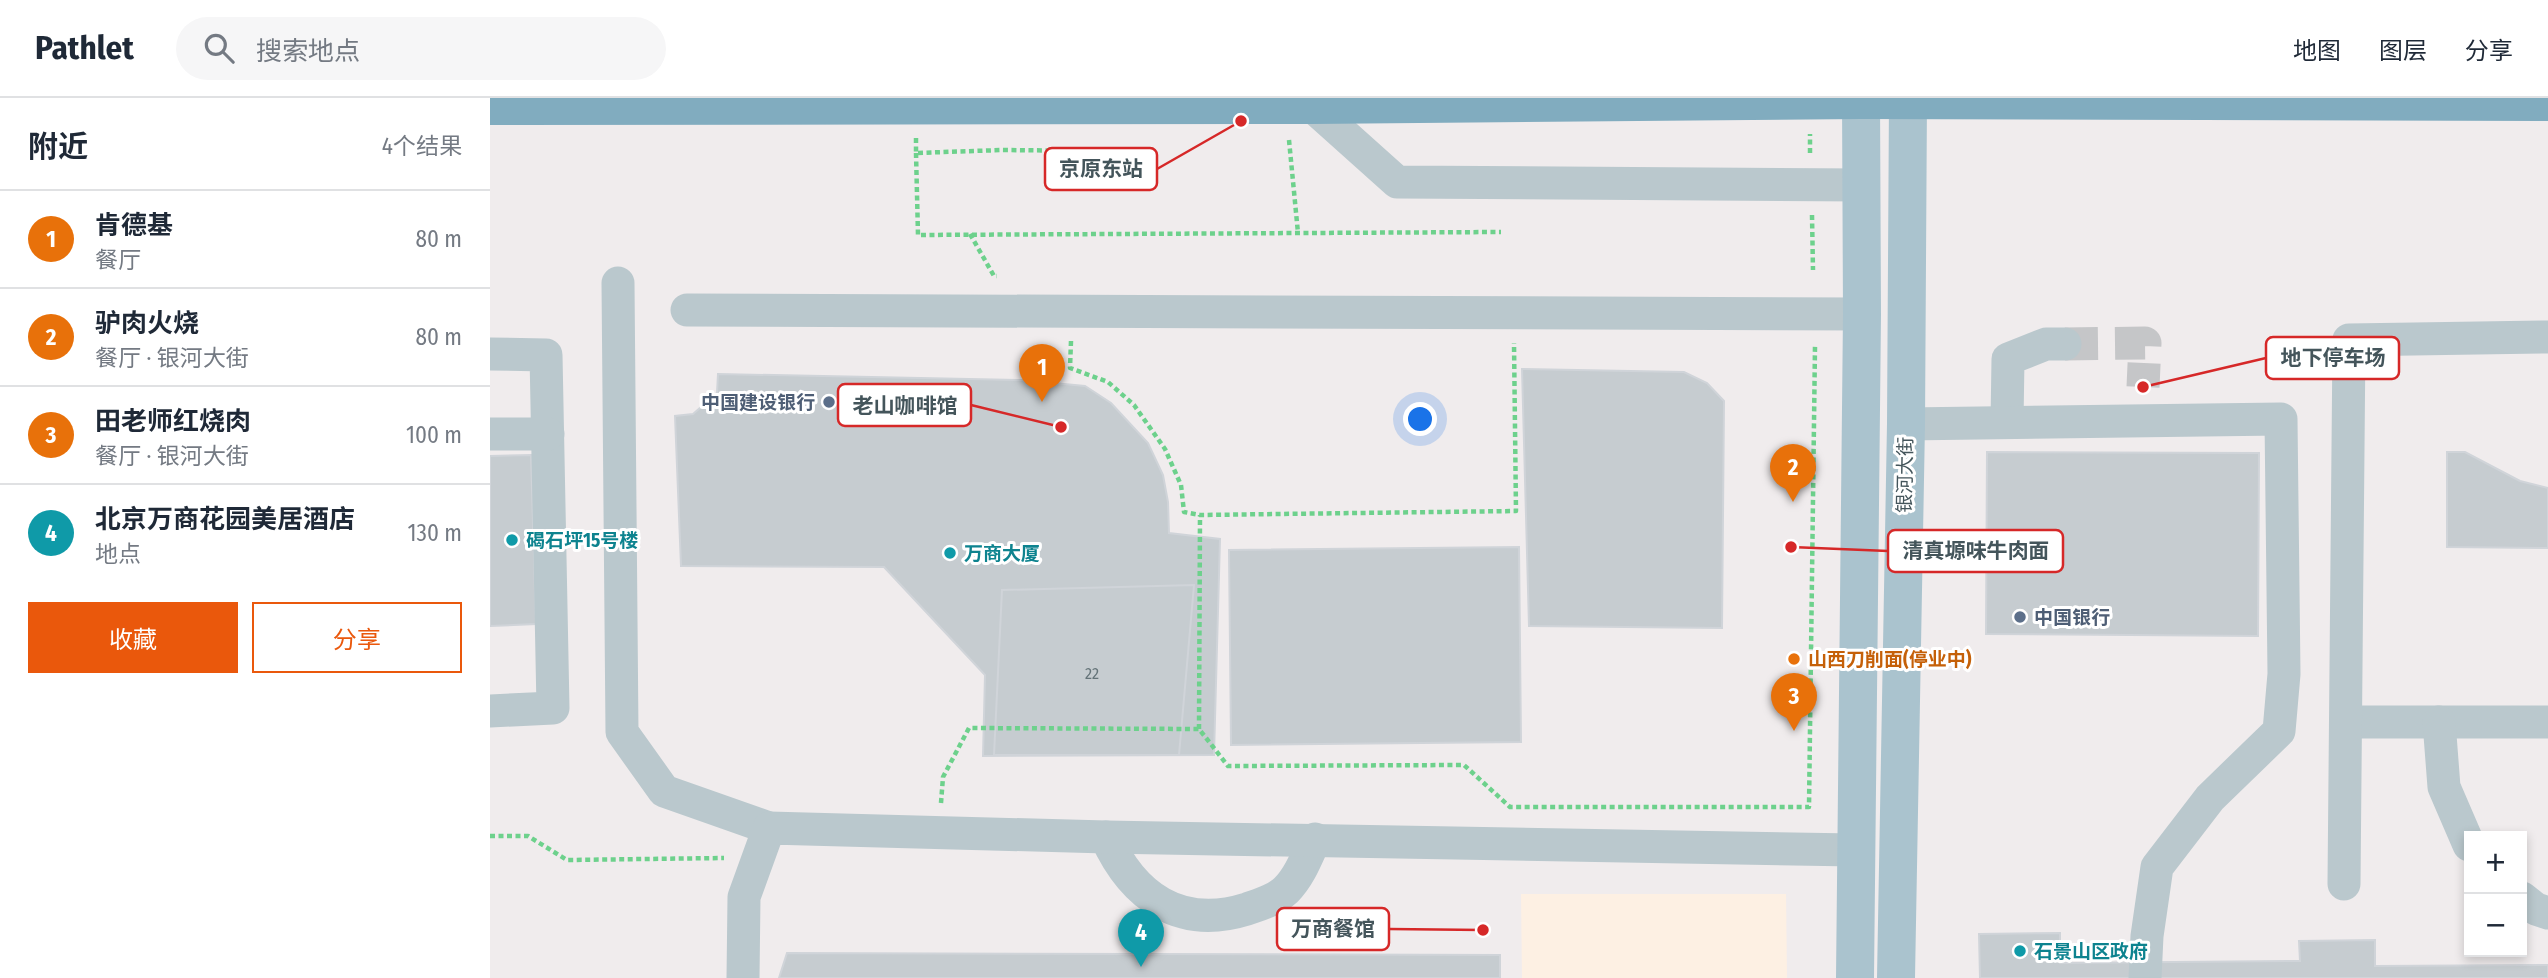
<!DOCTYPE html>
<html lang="zh">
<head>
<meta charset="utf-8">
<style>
	:root { --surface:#fff; --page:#f6f6f7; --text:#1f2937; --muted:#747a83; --line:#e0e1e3; --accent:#ea580c }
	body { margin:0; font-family:"Fira Sans Condensed","Noto Sans SC",sans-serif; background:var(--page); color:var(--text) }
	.controls { position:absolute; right:21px; bottom:21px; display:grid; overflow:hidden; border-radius:0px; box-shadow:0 4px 10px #0003 }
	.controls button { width:63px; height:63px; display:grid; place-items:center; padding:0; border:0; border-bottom:2px solid var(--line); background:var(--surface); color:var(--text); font:35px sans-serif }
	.you { position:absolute; left:931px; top:322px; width:24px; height:24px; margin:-18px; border:5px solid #fff; border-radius:50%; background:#1a73e8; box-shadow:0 0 0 10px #1a73e833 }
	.badge { display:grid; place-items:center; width:46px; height:46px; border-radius:50%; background:var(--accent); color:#fff; font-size:23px; font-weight:700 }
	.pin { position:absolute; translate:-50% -58px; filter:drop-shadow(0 2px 4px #0008) }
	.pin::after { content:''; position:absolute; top:37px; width:24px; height:21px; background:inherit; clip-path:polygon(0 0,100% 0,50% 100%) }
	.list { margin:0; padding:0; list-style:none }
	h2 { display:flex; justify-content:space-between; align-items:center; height:91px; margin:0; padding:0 28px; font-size:30px }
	h2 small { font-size:23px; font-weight:400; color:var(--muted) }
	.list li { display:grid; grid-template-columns:46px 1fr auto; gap:21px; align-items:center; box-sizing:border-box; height:98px; padding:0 28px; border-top:2px solid var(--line) }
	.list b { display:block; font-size:26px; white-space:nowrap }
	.list p { margin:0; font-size:23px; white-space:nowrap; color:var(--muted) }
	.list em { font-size:23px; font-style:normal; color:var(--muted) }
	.actions { display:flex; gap:14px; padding:21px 28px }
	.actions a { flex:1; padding:16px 0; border:2px solid var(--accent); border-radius:0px; text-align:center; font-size:24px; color:var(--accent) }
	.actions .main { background:var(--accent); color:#fff }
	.icon { flex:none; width:38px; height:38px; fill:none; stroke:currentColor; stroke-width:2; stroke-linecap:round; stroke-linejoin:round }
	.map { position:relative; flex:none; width:2058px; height:880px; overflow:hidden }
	header { display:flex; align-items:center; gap:42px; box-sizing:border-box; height:98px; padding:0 35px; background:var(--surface); border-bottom:2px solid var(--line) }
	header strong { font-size:33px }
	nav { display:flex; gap:38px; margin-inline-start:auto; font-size:24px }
	.search { width:490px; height:63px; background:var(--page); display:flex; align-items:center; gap:18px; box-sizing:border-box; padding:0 24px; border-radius:38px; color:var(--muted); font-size:26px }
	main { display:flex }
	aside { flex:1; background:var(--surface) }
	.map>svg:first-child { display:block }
	.commercial { fill:#fdf0e3 }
	.building { fill:#c6ccd0; stroke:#d0d4d9; stroke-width:2 }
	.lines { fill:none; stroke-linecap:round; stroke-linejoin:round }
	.minor-tunnel { stroke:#c5c6c8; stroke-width:33; stroke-dasharray:33 17; stroke-linecap:butt }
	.path { stroke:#6dd18c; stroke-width:4.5; stroke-dasharray:5 3.5; stroke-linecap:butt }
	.minor { stroke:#bac8cd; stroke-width:33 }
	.major { stroke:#aac3ce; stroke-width:38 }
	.highway { stroke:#81acbf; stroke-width:38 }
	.service-dot { fill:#5c6f8a; stroke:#fff; stroke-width:2.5 }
	.culture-dot { fill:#0f9aa8; stroke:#fff; stroke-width:2.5 }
	.food-dot { fill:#e8710a; stroke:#fff; stroke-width:2.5 }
	.labels { text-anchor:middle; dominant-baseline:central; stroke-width:6; stroke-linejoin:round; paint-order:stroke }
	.number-label { font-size:16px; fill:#647378 }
	.service-label { font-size:19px; font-weight:bold; fill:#4e5e75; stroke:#fff; text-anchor:end }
	.street-label { font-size:19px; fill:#44555b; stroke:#fff }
	.culture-label { font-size:19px; font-weight:bold; fill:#0d838f; stroke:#fff; text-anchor:start }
	.food-label { font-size:19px; font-weight:bold; fill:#c56008; stroke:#fff; text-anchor:start }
	.leader { fill:none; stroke:#d62828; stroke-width:2.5 }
	.callout-dot { fill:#d62828; stroke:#fff; stroke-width:2.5 }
	.callout { fill:#fff; stroke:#d62828; stroke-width:2.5 }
	.callout-label { font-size:21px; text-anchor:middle; font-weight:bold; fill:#44555b }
</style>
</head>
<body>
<header>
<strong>Pathlet</strong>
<div class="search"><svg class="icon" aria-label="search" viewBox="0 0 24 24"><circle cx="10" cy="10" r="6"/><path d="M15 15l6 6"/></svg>搜索地点</div>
<nav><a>地图</a><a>图层</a><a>分享</a></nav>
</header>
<main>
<aside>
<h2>附近<small>4个结果</small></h2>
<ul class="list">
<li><span class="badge" style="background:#e8710a">1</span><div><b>肯德基</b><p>餐厅</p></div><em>80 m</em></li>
<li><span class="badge" style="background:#e8710a">2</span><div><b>驴肉火烧</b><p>餐厅 · 银河大街</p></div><em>80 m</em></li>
<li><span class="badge" style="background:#e8710a">3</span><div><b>田老师红烧肉</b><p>餐厅 · 银河大街</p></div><em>100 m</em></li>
<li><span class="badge" style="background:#0f9aa8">4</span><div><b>北京万商花园美居酒店</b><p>地点</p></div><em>130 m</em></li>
</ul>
<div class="actions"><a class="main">收藏</a><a>分享</a></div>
</aside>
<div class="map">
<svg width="2058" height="880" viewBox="0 0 2058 880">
	<rect width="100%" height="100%" fill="#f0eced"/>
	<polygon class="commercial" points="1031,796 1296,796 1297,880 1032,880"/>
	<g class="building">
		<polygon points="1032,271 1194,274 1217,285 1234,303 1232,530 1039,528"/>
		<polygon points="228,276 532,282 595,288 621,305 658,345 673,377 678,404 679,435 730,441 724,657 493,658 495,577 394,469 191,468 185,318 203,316 227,295"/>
		<polygon points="1497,354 1769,355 1768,538 1496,536"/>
		<polygon points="1957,354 1975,354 2030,383 2058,390 2058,450 1957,449"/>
		<polygon points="41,357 46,526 0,528 0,358"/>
		<polygon points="1029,449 1031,644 741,647 739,452"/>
		<polygon points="704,487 689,657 504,657 512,492"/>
		<polygon points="1570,835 1570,865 1810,863 1809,843 1885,842 1885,868 2058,867 2058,880 1490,880 1489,836"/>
		<polygon points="297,855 1010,857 1010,880 289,880"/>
	</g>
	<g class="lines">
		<polyline class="minor-tunnel" points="1575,246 1655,245 1653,289"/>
		<g class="path">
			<polyline points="426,40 426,55 512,52 616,53"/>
			<polyline points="799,42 808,135"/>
			<polyline points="426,55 428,137 1011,134"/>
			<polyline points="1320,55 1320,36"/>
			<polyline points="1322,117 1323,172"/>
			<polyline points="480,136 504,178 507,178"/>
			<polyline points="581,243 580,270 618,284 644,307 675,351 691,387 694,414 710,417 1026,413 1024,245"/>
			<polyline points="709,631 710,417"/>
			<polyline points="451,705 453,679 479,630 709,631 738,668 974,667 1020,709 1319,709 1325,248"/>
			<polyline points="0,738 38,738 77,762 234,760"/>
		</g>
		<g class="minor">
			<polyline points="821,7 907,84 1372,87"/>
			<polyline points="128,185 132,634 174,693 279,730"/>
			<polyline points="197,212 1372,216"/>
			<polyline points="0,256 56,257 63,610 0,613"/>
			<polyline points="1517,324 1518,261 1556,246 1575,246"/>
			<polyline points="1416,326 1791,321 1794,576 1789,633 1720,700 1667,769 1657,838 1655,880"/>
			<polyline points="0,336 58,336"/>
			<polyline points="1857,624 2058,624"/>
			<polyline points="1949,624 1954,689 1979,747"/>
			<path d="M616,739C643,799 690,832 757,811C771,806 785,802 796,792C810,778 817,758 825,741"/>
			<polyline points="1854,786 1859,242 2058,239"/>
			<polyline points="2032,800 2046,811 2058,815"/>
			<polyline points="253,880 254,799 279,730 616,739 1365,752"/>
		</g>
		<g class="major">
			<polyline points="1365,880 1372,216 1371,0"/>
			<polyline points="1406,880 1416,326 1418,0"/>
		</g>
		<polyline class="highway" points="0,8 821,7 1371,2 2058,4"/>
	</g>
	<g class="service-dot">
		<circle cx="339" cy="304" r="7"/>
		<circle cx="1530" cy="519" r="7"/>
	</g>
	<g class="culture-dot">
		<circle cx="22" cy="442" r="7"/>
		<circle cx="460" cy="455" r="7"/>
		<circle cx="1530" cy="853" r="7"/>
	</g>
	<circle class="food-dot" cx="1304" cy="561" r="7"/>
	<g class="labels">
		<g class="number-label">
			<text x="602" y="575">22</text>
		</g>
		<g class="service-label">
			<text x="325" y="304">中国建设银行</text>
			<text x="1544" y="519" text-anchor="start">中国银行</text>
		</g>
		<g class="street-label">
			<text transform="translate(1415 377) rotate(-89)">银河大街</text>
		</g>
		<g class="culture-label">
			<text x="36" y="442">碣石坪15号楼</text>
			<text x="474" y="455">万商大厦</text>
			<text x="1544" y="853">石景山区政府</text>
		</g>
		<g class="food-label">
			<text x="1318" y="561">山西刀削面(停业中)</text>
		</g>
	</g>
	<path class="leader" d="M751 23L667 71M1653 289L1776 260M571 329L481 307M1301 449L1398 453M993 832L899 831"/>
	<g class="callout-dot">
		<circle cx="751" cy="23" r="7"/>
		<circle cx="1653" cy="289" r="7"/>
		<circle cx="571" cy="329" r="7"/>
		<circle cx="1301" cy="449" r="7"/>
		<circle cx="993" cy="832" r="7"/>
	</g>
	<g class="callout">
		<rect x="555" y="50" width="112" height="42" rx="7"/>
		<rect x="1776" y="239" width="133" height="42" rx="7"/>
		<rect x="348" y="286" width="133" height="42" rx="7"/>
		<rect x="1398" y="432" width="175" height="42" rx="7"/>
		<rect x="787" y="810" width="112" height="42" rx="7"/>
	</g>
	<g class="callout-label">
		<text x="611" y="78">京原东站</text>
		<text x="1843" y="267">地下停车场</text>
		<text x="415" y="315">老山咖啡馆</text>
		<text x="1486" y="460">清真塬味牛肉面</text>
		<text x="843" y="838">万商餐馆</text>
	</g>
</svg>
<div class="controls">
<button>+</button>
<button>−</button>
</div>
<div class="you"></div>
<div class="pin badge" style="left:552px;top:304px;background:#e8710a">1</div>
<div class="pin badge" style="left:1303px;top:404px;background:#e8710a">2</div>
<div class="pin badge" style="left:1304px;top:633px;background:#e8710a">3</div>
<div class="pin badge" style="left:651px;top:869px;background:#0f9aa8">4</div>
</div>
</main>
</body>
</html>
